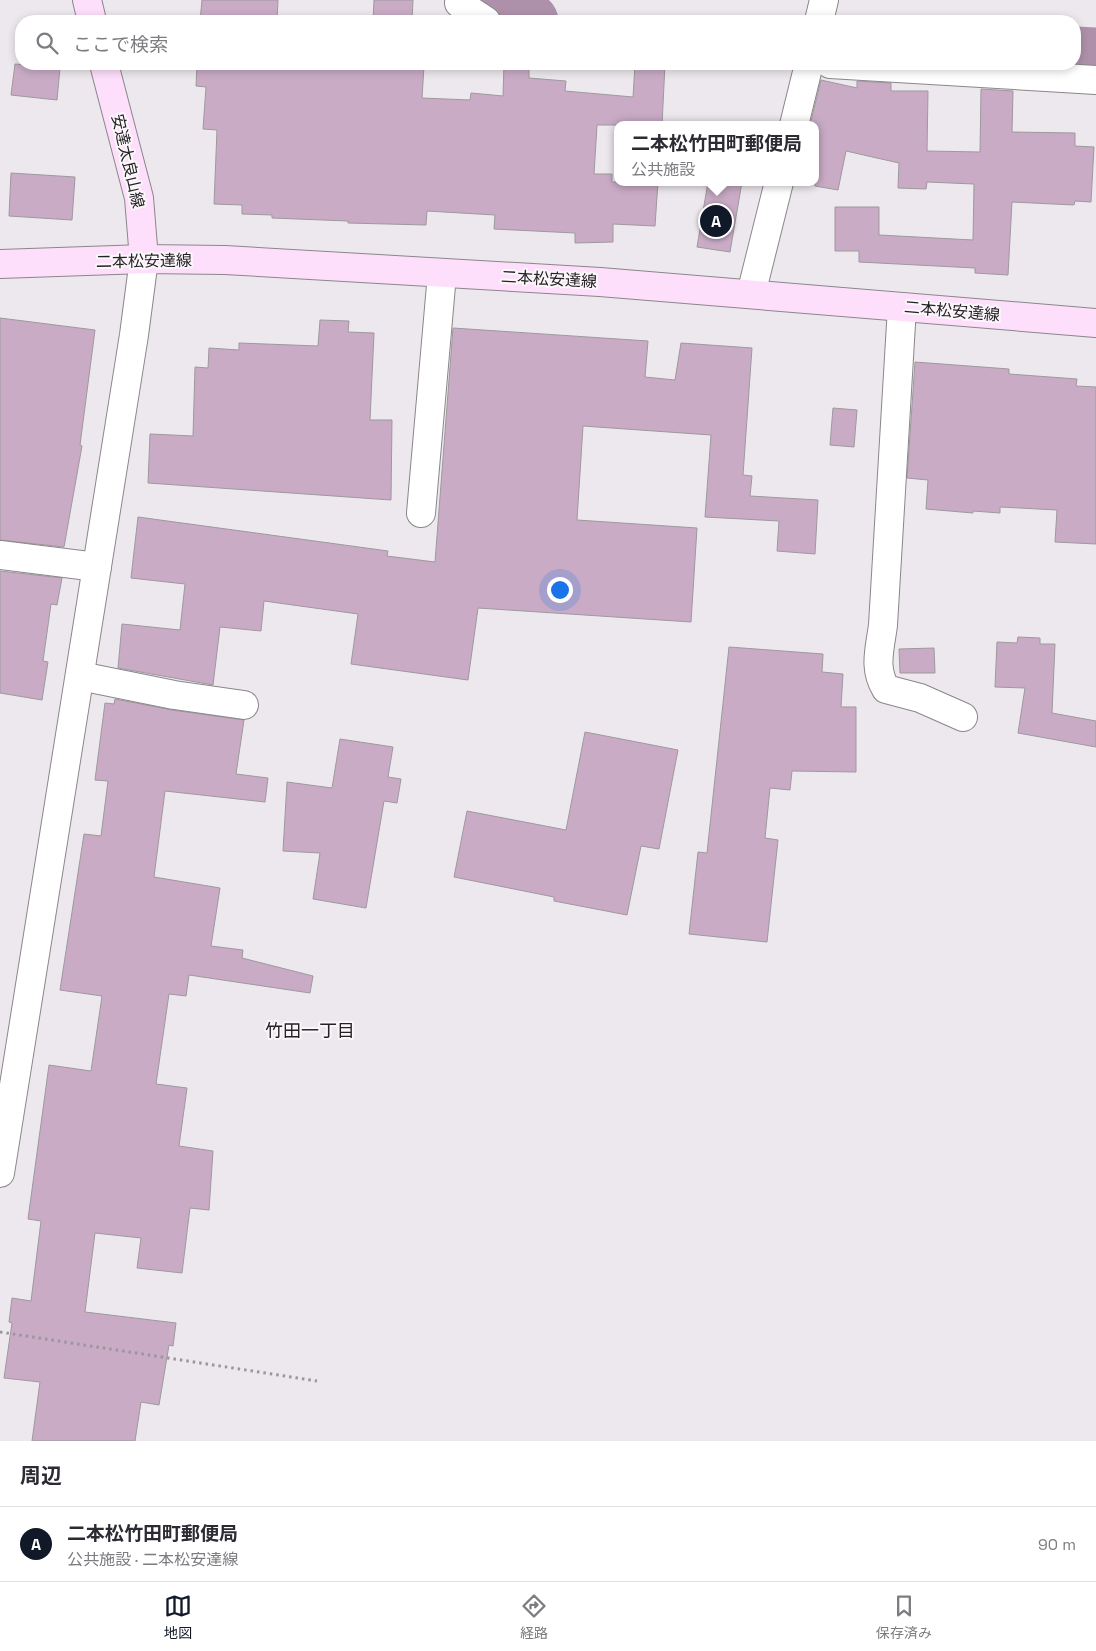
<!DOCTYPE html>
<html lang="ja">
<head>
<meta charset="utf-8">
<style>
	:root { --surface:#fff; --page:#f7f7f7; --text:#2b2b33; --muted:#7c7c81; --line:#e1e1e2; --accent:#111827 }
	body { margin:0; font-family:"Space Grotesk","Noto Sans JP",sans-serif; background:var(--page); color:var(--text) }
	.you { position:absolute; left:559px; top:589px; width:18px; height:18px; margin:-12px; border:4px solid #fff; border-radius:50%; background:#1a73e8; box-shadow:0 0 0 8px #1a73e833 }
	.badge { display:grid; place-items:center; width:32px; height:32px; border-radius:50%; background:var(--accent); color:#fff; font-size:16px; font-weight:700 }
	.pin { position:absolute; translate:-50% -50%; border:2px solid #fff; box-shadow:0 1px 5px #0006 }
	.popup { position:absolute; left:614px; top:121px; width:205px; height:65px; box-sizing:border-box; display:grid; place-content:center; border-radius:10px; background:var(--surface); filter:drop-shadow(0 1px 4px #0005); font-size:16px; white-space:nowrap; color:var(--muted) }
	.popup b { font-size:19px; color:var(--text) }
	.popup::after { content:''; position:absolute; left:50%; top:100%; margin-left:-10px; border:10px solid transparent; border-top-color:var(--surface) }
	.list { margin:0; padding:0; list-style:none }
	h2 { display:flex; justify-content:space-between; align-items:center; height:65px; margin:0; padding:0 20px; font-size:21px }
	h2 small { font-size:16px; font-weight:400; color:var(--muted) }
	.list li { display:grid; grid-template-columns:32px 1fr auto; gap:15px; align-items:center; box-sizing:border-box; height:75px; padding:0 20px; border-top:1px solid var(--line) }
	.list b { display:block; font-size:19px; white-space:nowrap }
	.list p { margin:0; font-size:16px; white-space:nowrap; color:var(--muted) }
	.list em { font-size:16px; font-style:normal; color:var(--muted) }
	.icon { flex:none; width:28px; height:28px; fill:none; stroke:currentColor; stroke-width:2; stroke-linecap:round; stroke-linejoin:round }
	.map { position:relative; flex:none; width:1096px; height:1441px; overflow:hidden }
	.search { position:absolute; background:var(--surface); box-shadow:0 2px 8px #0003; left:15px; right:15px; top:15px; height:55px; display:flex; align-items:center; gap:12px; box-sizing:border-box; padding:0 18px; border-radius:20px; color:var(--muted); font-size:19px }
	.sheet { height:140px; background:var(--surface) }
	nav { display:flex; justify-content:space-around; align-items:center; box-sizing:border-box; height:70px; border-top:1px solid var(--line); background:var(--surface); font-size:14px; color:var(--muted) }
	nav a { display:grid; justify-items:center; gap:2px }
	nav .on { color:var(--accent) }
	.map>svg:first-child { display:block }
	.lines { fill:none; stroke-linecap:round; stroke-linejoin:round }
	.river { stroke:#ae90aa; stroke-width:55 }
	.building { fill:#c9abc6; stroke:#9e999d }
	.minor-casing { stroke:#8b868a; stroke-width:30 }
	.tertiary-casing { stroke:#8b868a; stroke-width:30 }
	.secondary-casing { stroke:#8b868a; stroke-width:30 }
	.path { stroke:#9a969a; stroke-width:3; stroke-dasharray:2.5 4; stroke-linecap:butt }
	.minor { stroke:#fff; stroke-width:28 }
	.tertiary { stroke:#fff; stroke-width:28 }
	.secondary { stroke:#fedffb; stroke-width:28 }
	.labels { text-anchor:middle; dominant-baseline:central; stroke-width:4; stroke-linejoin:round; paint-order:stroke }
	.street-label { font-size:16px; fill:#242224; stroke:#fbf6fa }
	.neighbourhood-label { font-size:18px; fill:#242224; stroke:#fbf6fa }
</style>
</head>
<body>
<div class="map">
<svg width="1096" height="1441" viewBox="0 0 1096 1441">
	<rect width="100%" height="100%" fill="#ede8ed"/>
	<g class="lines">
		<g class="river">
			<polyline points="496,0 531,21"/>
			<polyline points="1075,54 1096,55"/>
		</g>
	</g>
	<g class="building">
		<polygon points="202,0 278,0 277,21 200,21"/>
		<polygon points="374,0 413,0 412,21 373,21"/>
		<polygon points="15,64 60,68 57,100 11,95"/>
		<polygon points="197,64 410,64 424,66 422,98 470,100 471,93 503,96 504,64 529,64 529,78 566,81 565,91 633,97 635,64 665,64 662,125 597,125 594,174 612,174 612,182 658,182 655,226 613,224 613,242 575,243 575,233 494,229 495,215 427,211 426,225 348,223 348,221 272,218 272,215 242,214 242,205 214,204 217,130 203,129 206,87 196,86"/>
		<polygon points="821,80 857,88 857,81 891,83 891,91 928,91 927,151 980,152 981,89 1013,91 1012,132 1075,133 1075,146 1094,147 1091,202 1075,201 1074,205 1012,202 1008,275 975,273 975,268 859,262 859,251 835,251 835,207 879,207 879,235 973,240 974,184 927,182 926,189 898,188 899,163 846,151 838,190 815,186 815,125 810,125"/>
		<polygon points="11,173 75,177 72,220 9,216"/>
		<polygon points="708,182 742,182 730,252 697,247"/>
		<polygon points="0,318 95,330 80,445 82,446 64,547 0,540"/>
		<polygon points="320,320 349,321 348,332 374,333 370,420 392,420 391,500 148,483 150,434 193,436 195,367 208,368 209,348 239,350 239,343 318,346"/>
		<polygon points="453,328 648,341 645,377 675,380 681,343 752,348 743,475 752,476 750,496 818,500 815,554 777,551 779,521 705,517 711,435 583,426 577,520 697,528 691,622 478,608 468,680 351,664 358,614 264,601 261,631 220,627 213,685 118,668 122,624 180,630 185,584 131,578 138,517 388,551 387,556 435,562"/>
		<polygon points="915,362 1009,369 1009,374 1077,379 1076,386 1096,387 1096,544 1055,542 1057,510 1000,507 1000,513 973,511 973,513 926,509 928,480 907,478"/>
		<polygon points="833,408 857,410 854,447 830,445"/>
		<polygon points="0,571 62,578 57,605 51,604 43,661 48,662 42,700 0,693"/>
		<polygon points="1018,637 1040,638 1040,644 1055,644 1052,713 1096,721 1096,747 1018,733 1025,688 995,687 997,642 1017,643"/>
		<polygon points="729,647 823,654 822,672 843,674 841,707 856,707 856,772 792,771 790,790 770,788 765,838 778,840 767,942 689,934 698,852 707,853"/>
		<polygon points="934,648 935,673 900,673 899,649"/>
		<polygon points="115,699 172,710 244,720 236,774 268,778 265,802 165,791 154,877 220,888 211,946 243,950 242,958 313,976 310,993 189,975 186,996 169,994 156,1084 187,1088 179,1146 213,1151 209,1210 190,1208 182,1273 137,1268 141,1238 95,1233 85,1312 176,1323 173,1346 169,1345 159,1405 141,1402 135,1441 32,1441 40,1382 4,1378 12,1323 9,1322 12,1298 31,1301 41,1221 28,1219 49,1065 91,1071 102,996 60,990 84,834 101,836 108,781 95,780 105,703 114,704"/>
		<polygon points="585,732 678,750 659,849 641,846 627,915 554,901 554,897 454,877 467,811 566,830"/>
		<polygon points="340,739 393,747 388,777 401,779 397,803 384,801 366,908 313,899 320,853 283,851 287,782 332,788"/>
	</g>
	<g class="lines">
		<g class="minor-casing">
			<g id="minor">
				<polyline points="459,3 486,21"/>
				<polyline points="819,21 824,0"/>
				<polyline points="830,64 1096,80"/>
				<polyline points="794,125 809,64"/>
				<polyline points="751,294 779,182"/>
				<path d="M902,307L883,625C880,649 873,668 886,689L920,698L963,717"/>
				<polyline points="421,513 442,274"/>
				<polyline points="0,555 97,567"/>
				<polyline points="80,676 174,695 244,705"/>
			</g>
		</g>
		<g class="tertiary-casing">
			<polyline id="tertiary" points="0,1173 134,335 144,259"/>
		</g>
		<g class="secondary-casing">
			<g id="secondary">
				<polyline points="87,0 92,21"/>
				<polyline points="104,64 139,198 144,259"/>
				<polyline points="0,264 144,259 225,260 600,282 1096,323"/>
			</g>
		</g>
		<polyline class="path" points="0,1332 317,1381"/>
		<use href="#minor" class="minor"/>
		<use href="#tertiary" class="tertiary"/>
		<use href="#secondary" class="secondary"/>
	</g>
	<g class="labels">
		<g class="street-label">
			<text transform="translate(128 161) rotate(77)">安達太良山線</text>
			<text transform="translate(144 261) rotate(-1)">二本松安達線</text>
			<text transform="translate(549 279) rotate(3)">二本松安達線</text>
			<text transform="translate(952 311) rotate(5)">二本松安達線</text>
		</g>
		<g class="neighbourhood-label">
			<text x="310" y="1030">竹田一丁目</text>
		</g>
	</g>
</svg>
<div class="you"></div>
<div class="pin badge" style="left:716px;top:221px">A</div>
<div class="popup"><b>二本松竹田町郵便局</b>公共施設</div>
<div class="search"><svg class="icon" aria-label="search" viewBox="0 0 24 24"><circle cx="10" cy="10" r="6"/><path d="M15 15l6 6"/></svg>ここで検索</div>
</div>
<section class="sheet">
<h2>周辺<small></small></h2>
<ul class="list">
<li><span class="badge">A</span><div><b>二本松竹田町郵便局</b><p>公共施設 · 二本松安達線</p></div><em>90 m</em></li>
</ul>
</section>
<nav>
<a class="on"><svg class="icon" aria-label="map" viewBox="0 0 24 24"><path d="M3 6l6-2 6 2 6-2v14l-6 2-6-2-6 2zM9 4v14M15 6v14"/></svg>地図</a>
<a><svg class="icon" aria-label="directions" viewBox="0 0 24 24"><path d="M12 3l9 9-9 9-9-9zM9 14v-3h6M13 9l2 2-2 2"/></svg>経路</a>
<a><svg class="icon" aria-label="saved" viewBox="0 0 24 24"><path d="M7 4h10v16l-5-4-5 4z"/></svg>保存済み</a>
</nav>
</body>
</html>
